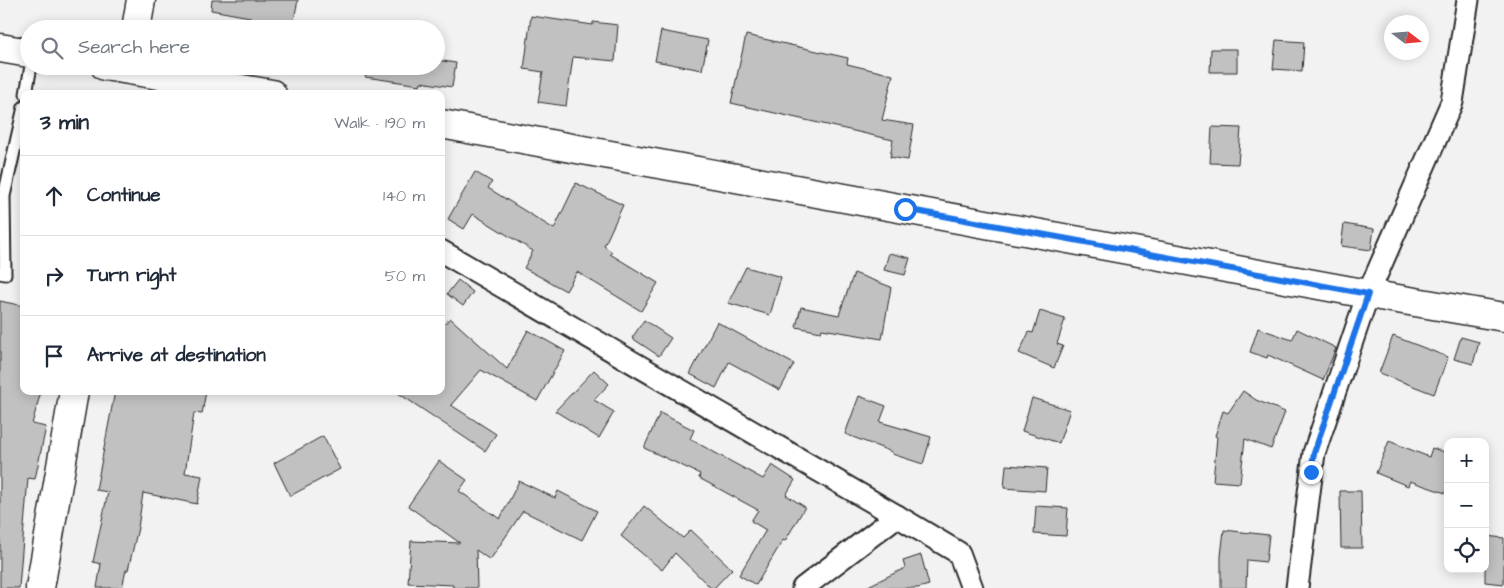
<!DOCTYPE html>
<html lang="en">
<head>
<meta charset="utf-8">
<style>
	:root { --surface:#fff; --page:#f2f2f3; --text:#1f2937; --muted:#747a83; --line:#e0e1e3 }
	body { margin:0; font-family:"Architects Daughter",sans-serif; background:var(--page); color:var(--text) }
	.controls { position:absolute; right:15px; bottom:15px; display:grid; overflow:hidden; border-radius:10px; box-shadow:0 2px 12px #0003 }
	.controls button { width:45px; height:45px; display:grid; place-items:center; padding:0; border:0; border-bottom:1px solid var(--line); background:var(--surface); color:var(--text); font:25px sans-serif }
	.compass { position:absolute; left:1384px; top:15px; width:45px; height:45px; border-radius:50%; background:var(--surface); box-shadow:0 2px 12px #0003; rotate:106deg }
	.stop { position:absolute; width:15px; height:15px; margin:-11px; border:4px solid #1a73e8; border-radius:50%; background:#fff }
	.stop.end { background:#1a73e8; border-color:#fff; box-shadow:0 1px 5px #0008 }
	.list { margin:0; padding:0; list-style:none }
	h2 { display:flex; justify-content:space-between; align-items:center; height:65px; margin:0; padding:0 20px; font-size:21px }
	h2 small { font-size:16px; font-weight:400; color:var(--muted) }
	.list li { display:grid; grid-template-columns:32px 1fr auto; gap:15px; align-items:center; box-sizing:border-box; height:80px; padding:0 20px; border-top:1px solid var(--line) }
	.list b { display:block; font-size:19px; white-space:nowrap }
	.list em { font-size:16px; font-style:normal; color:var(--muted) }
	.icon { flex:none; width:28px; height:28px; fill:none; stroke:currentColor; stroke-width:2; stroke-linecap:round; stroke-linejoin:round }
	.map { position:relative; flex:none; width:1504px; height:588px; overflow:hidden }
	.search { position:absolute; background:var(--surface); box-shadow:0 2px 12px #0003; left:20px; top:20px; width:425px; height:55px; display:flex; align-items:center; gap:12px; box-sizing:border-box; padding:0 18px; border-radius:28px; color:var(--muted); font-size:19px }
	.panel { position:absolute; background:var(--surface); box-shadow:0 2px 12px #0003; left:20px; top:90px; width:425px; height:305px; border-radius:10px }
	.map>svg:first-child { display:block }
	.building { fill:#c1c1c1; stroke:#2b2b2b }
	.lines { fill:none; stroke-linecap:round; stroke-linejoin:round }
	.lane-casing { stroke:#2b2b2b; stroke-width:15 }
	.street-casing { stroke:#2b2b2b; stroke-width:25 }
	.secondary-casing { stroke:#2b2b2b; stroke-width:31 }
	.lane { stroke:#fff; stroke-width:11 }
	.street { stroke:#fff; stroke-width:21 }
	.secondary { stroke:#fff; stroke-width:28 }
	.route { stroke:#1a73e8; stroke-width:6 }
</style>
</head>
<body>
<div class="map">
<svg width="1504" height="588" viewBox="0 0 1504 588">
	<rect width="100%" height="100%" fill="#f2f2f2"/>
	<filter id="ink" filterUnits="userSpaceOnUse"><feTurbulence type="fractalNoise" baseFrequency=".02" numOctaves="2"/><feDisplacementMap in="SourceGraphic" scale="10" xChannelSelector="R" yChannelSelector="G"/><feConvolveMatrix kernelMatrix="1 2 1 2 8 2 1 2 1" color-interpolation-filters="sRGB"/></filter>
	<g filter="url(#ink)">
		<g class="building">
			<polygon points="212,0 298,0 292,29 247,29 250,17 211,10"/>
			<polygon points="531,16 593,25 593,22 618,25 615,61 573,57 566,106 538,102 543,72 524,69"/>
			<polygon points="661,31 708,40 702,70 655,61"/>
			<polygon points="746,35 848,58 847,64 893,75 882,120 914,125 908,160 890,157 893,140 731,103"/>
			<polygon points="1276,40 1304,42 1302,71 1273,69"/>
			<polygon points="1211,49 1237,49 1237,72 1210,72"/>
			<polygon points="436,60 456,63 452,87 421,82 420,85 365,77 366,66 436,66"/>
			<polygon points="1212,127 1241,128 1238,164 1210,163"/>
			<polygon points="475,172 492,182 488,188 554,229 576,183 623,205 604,246 612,252 610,254 658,283 641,311 577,272 566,291 524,268 533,251 473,214 464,229 448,219"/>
			<polygon points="1344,224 1374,229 1371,250 1341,246"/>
			<polygon points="889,253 910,258 905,275 884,270"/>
			<polygon points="746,267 781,277 770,315 728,303"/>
			<polygon points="854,273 891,287 882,339 822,329 821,332 796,327 801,307 839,315"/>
			<polygon points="458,280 473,292 463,306 447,294"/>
			<polygon points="0,301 24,306 24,391 41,391 32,424 46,427 35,479 28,478 19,588 0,588"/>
			<polygon points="1040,311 1065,319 1057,344 1063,346 1054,368 1019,353 1029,332 1033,333"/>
			<polygon points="450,318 507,369 528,330 565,351 537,401 481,370 451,405 496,434 485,451 395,391 441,391 441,328"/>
			<polygon points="644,320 671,338 659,356 632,338"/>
			<polygon points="717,322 794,364 780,390 729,362 716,388 690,374"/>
			<polygon points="1258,328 1292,340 1297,329 1336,348 1323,380 1268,355 1267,358 1250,352"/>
			<polygon points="1393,336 1448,357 1434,394 1379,373"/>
			<polygon points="1461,337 1479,342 1473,364 1454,359"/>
			<polygon points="594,370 609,384 594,400 614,412 599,438 555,411"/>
			<polygon points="115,391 206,391 202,414 194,413 185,473 202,476 197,504 143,493 138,528 128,570 126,570 122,588 97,588 101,564 93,562 108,492 96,490"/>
			<polygon points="1243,391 1256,400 1285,412 1271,449 1245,439 1240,483 1213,481 1217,437 1215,436 1223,411 1228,413"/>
			<polygon points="859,396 886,406 880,422 931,437 923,464 892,454 892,452 845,434"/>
			<polygon points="1032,398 1070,410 1059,443 1022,431"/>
			<polygon points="660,413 694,430 690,439 763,479 772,465 795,480 786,495 805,507 785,541 783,540 756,585 739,575 766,530 751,521 758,510 699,478 700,474 644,448"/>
			<polygon points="323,436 340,469 290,496 274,463"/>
			<polygon points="1389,441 1429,457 1432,448 1448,453 1448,494 1410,481 1408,486 1376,473"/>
			<polygon points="439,461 467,480 459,491 500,519 519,481 555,498 558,491 597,511 582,540 523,511 490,560 476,550 477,588 453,588 453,585 408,583 411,541 460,543 408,506"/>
			<polygon points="1006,465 1047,468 1045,491 1004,488"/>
			<polygon points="1340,491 1361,491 1362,548 1341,548"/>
			<polygon points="644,506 683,538 691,530 732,569 714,588 711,588 675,553 662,570 621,536"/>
			<polygon points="1036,506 1068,508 1066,536 1034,534"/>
			<polygon points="1224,530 1269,535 1266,562 1247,560 1246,588 1221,588 1221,556"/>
			<polygon points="1485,536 1504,538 1504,584 1485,582"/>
			<polygon points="921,555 929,585 918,588 864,588 905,568 903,561"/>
		</g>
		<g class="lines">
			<g class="lane-casing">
				<g id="lane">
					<polyline points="26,94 31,66"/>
					<polyline points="0,273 5,274 4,196 24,107"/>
				</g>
			</g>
			<g class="street-casing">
				<g id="street">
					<polyline points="441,251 897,516 959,553 972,588"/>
					<polyline points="803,588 897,516"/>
					<polyline points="1297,588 1314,453 1368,294 1452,102 1468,0"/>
				</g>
			</g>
			<g class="secondary-casing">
				<g id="secondary">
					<polyline points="136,29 141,0"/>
					<polyline points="0,48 29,53"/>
					<polyline points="105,66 272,94"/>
					<polyline points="441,124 1368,294 1504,317"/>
					<polyline points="40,588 74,391"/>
				</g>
			</g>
			<use href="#lane" class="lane"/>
			<use href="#street" class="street"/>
			<use href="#secondary" class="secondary"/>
		</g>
	</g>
	<g class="lines" filter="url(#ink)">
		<polyline class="route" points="905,209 1368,294 1314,453 1311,472"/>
	</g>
</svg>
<div class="controls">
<button>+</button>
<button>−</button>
<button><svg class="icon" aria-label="locate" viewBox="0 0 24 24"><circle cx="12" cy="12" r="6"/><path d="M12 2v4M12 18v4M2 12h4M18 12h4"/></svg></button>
</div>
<svg class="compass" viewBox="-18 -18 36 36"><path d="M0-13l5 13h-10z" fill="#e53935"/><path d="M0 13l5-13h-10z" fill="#747a83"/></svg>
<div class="stop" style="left:905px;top:209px"></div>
<div class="stop end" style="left:1311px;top:472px"></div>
<div class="search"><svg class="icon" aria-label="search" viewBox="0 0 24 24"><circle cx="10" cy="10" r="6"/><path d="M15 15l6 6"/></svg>Search here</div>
<section class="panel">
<h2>3 min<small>Walk · 190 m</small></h2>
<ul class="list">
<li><svg class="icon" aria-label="ahead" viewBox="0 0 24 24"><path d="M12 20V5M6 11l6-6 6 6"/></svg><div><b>Continue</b></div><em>140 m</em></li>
<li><svg class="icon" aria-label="right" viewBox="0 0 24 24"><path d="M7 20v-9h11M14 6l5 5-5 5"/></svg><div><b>Turn right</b></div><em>50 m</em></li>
<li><svg class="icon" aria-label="arrive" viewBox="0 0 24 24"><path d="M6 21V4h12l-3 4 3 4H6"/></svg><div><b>Arrive at destination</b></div></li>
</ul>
</section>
</div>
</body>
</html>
